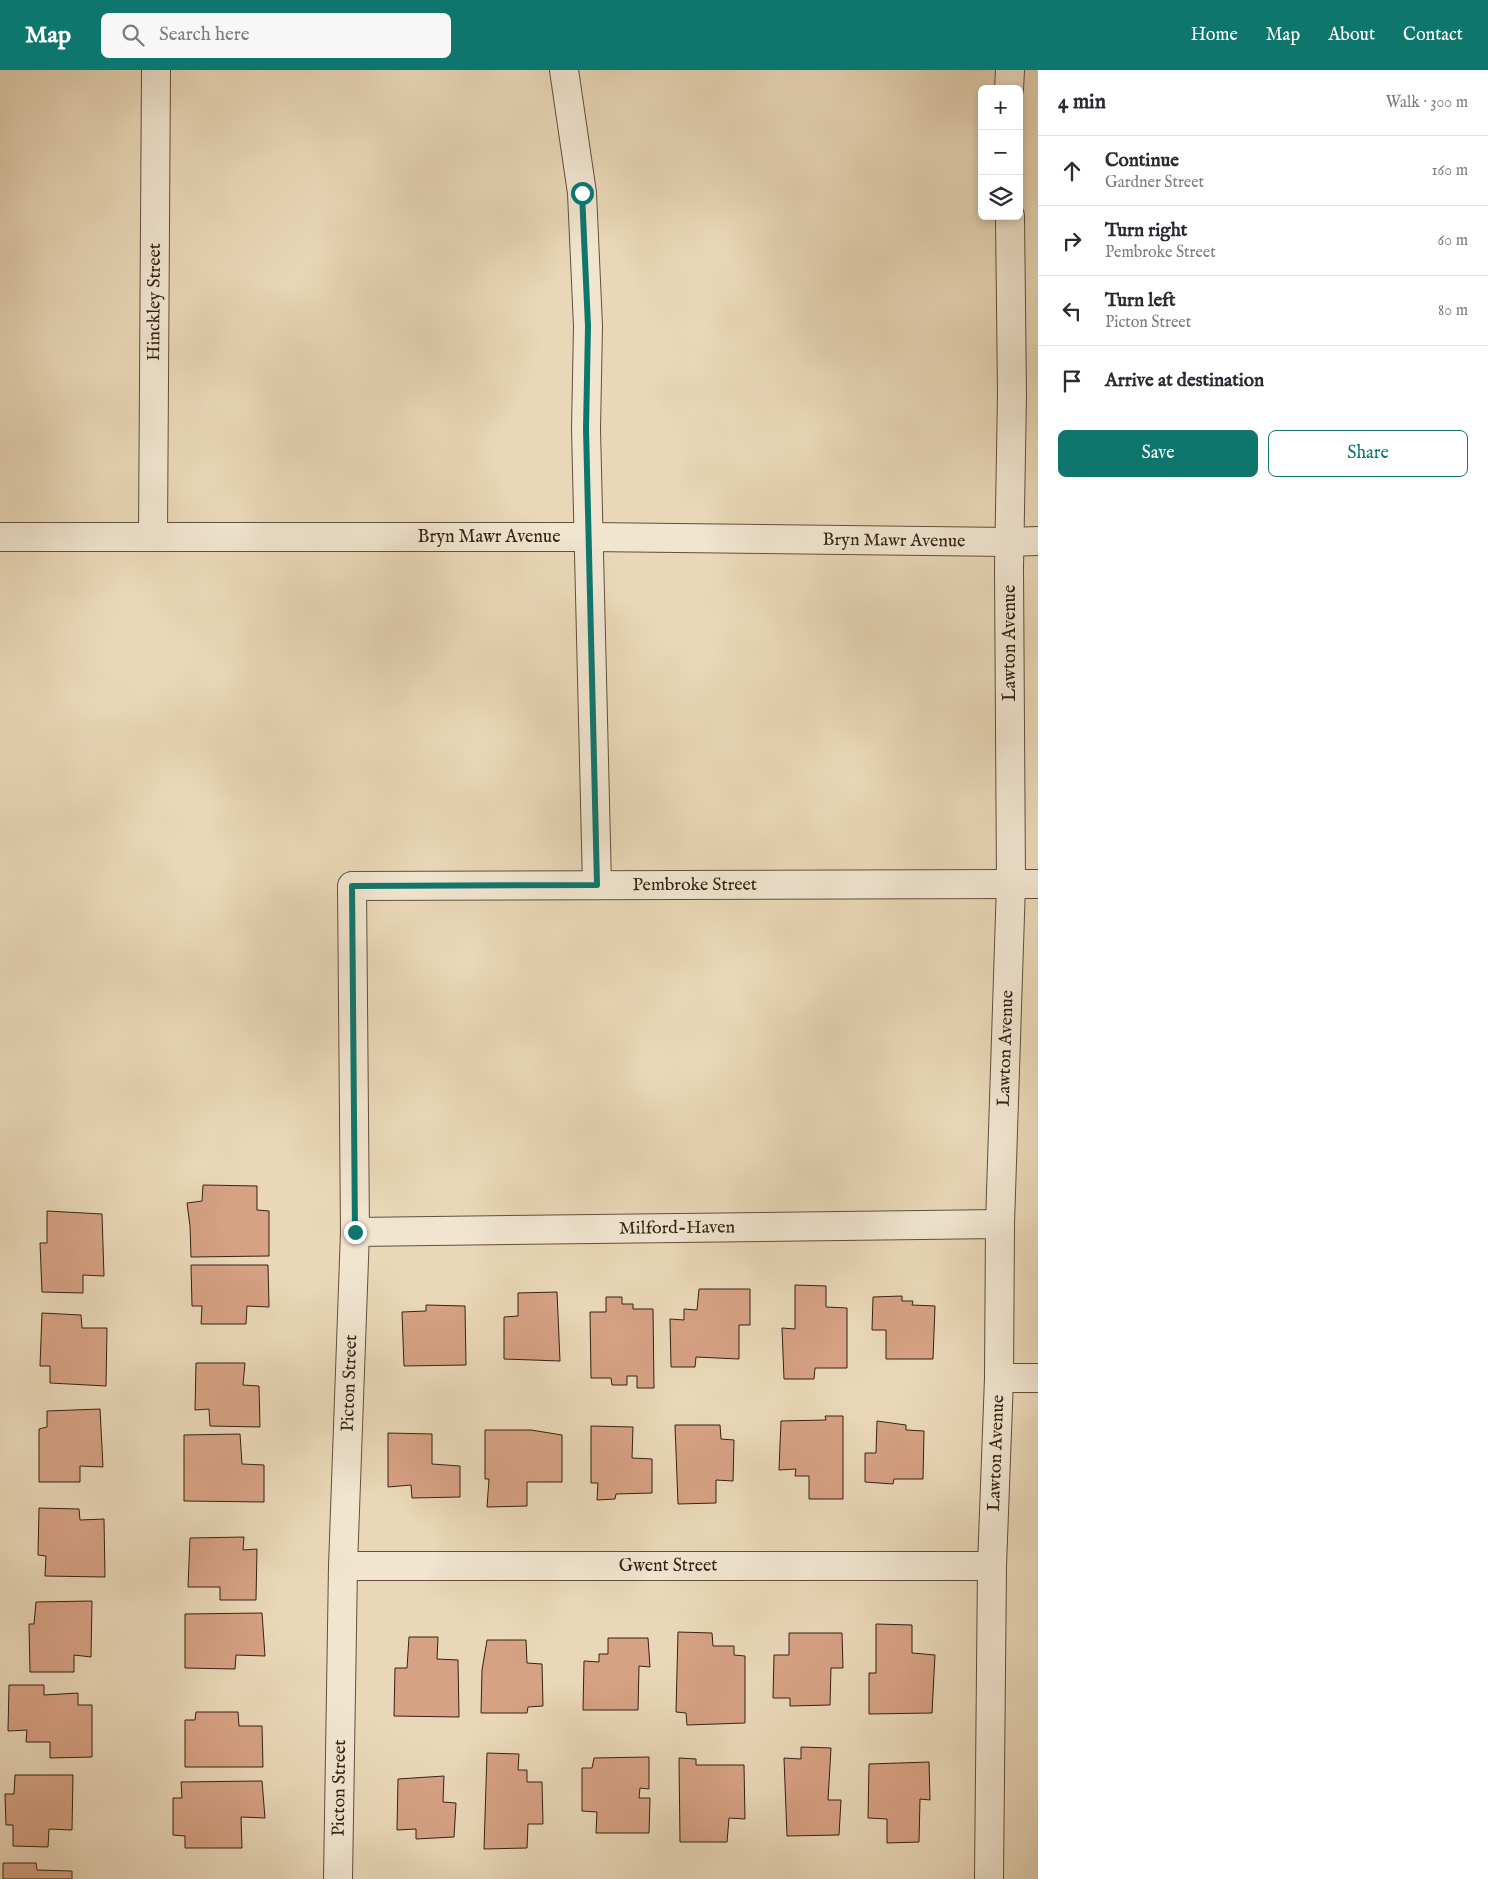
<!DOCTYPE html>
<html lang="en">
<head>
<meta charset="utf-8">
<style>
	:root { --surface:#fff; --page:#f7f7f7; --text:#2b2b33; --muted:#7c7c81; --line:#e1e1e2; --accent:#0f766e }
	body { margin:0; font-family:"IM FELL English",serif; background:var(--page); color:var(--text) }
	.controls { position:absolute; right:15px; top:15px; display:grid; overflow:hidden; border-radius:8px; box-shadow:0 2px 8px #0003 }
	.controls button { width:45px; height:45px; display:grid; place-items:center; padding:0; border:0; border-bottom:1px solid var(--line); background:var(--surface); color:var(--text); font:25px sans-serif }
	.stop { position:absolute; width:15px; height:15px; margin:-11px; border:4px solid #0f766e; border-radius:50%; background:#fff }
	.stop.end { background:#0f766e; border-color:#fff; box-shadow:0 1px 5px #0008 }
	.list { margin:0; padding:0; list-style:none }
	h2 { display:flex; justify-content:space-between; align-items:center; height:65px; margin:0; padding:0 20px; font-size:21px }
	h2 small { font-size:16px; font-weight:400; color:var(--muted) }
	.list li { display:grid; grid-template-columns:32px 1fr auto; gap:15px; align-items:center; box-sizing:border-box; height:70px; padding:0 20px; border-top:1px solid var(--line) }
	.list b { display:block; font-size:19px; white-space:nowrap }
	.list p { margin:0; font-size:16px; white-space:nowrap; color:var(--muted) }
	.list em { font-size:16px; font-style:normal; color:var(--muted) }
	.actions { display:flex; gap:10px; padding:15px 20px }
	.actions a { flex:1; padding:11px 0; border:1px solid var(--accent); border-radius:8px; text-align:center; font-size:18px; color:var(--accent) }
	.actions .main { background:var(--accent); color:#fff }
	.icon { flex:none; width:28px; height:28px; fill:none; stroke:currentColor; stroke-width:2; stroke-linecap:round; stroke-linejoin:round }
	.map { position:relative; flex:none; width:1038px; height:1809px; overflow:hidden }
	header { display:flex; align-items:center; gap:30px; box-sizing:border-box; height:70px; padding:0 25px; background:var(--accent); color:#fff }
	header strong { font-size:24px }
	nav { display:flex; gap:28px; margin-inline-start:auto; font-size:18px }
	.search { width:350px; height:45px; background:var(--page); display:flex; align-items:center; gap:12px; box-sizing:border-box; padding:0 18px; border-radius:8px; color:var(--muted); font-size:19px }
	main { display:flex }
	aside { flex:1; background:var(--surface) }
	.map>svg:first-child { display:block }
	.building { fill:#d7a184; stroke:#352214 }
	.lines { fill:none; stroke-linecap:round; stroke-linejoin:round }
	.minor-casing { stroke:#624f3d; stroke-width:30 }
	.tertiary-casing { stroke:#624f3d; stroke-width:30 }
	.minor { stroke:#f1e5d0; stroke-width:28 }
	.tertiary { stroke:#f1e5d0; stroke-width:28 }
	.route { stroke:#0f766e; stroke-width:6 }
	.labels { text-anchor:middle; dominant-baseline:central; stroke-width:4.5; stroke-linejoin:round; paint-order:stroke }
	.street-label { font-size:18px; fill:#352214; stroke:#f1e5d0 }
</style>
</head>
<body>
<header>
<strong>Map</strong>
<div class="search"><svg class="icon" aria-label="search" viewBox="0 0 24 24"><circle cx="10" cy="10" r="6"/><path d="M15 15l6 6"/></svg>Search here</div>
<nav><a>Home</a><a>Map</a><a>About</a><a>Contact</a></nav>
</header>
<main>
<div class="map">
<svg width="1038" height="1809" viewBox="0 0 1038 1809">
	<rect width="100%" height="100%" fill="#e9d7b7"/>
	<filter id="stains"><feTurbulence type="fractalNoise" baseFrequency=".004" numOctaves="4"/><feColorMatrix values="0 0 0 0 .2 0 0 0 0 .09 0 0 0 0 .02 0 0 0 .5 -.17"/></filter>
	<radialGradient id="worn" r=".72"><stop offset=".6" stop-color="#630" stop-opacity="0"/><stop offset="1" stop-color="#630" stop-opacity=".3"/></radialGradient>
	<g class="building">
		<polygon points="203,1115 257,1116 257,1140 269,1141 269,1186 191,1187 190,1156 187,1133 202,1131"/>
		<polygon points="47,1141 102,1144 104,1206 83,1205 83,1223 42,1222 40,1173 47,1173"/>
		<polygon points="191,1195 268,1195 269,1237 247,1236 246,1254 201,1254 202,1236 192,1236"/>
		<polygon points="795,1215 826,1216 826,1237 847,1238 847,1298 815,1298 814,1309 784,1309 782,1258 795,1259"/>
		<polygon points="699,1219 750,1219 750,1255 739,1255 739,1289 696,1287 695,1297 671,1297 670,1249 684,1250 684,1239 697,1240"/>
		<polygon points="557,1222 560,1291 504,1289 504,1247 518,1246 518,1223"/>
		<polygon points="902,1226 902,1231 913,1231 912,1235 935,1236 933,1289 886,1289 886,1260 872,1260 873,1227"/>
		<polygon points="606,1227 622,1227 622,1234 633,1234 633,1239 653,1239 654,1318 637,1318 637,1306 627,1306 627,1315 612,1315 611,1308 591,1308 590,1242 606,1242"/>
		<polygon points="426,1235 465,1236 466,1295 404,1296 402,1242 426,1241"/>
		<polygon points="42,1243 81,1245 82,1258 107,1258 106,1316 50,1313 50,1296 40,1296"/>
		<polygon points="196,1293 245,1293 243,1315 259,1316 260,1357 210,1356 209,1339 195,1340"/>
		<polygon points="100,1339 103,1397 80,1396 80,1412 39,1412 39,1359 47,1357 47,1341"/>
		<polygon points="825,1346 843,1346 843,1429 809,1429 809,1406 795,1406 796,1399 779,1400 781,1351 826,1350"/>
		<polygon points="877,1351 906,1355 906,1360 924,1361 923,1409 894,1409 893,1414 865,1412 865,1383 876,1383"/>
		<polygon points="675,1355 720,1355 721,1369 734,1370 733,1411 716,1410 716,1433 678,1434"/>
		<polygon points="591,1356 633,1357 632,1388 652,1389 652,1423 616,1424 615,1429 597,1430 598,1413 591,1413"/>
		<polygon points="485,1360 531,1360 562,1365 562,1412 527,1412 527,1436 487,1437 489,1409 485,1409"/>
		<polygon points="388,1363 432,1364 432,1394 460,1396 460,1427 412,1428 411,1415 388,1417"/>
		<polygon points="240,1364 242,1394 264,1395 264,1432 184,1431 184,1365"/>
		<polygon points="39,1438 79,1439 80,1450 104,1449 105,1507 45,1506 46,1486 38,1485"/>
		<polygon points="244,1467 243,1480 257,1479 256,1530 220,1530 220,1517 188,1517 190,1468"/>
		<polygon points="92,1531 91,1587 74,1585 74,1602 30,1602 29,1554 34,1554 36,1532"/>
		<polygon points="262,1543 265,1586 236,1585 235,1599 185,1598 185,1544"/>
		<polygon points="876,1554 912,1555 912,1583 935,1585 932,1643 869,1644 869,1603 876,1603"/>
		<polygon points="678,1562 712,1563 713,1576 734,1576 734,1585 745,1586 745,1653 687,1655 686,1643 676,1642"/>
		<polygon points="789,1563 842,1563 843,1598 831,1598 830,1635 790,1636 790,1628 773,1628 774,1585 789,1585"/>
		<polygon points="409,1567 438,1567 437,1589 458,1590 459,1647 394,1646 395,1598 407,1598"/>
		<polygon points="608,1568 648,1568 650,1597 639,1596 638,1640 583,1640 584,1591 599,1592 599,1584 608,1584"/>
		<polygon points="487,1570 526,1570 527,1593 542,1594 543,1636 528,1637 527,1643 481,1643 482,1600"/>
		<polygon points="9,1615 44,1615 44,1625 78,1623 78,1635 92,1635 92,1687 50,1688 50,1672 26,1672 27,1660 8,1661"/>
		<polygon points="196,1642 238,1642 239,1656 262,1656 263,1697 185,1697 185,1650 195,1650"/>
		<polygon points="801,1677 831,1678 828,1730 841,1730 839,1765 787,1766 784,1688 801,1689"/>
		<polygon points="487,1683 519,1684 518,1700 527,1700 527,1712 542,1712 543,1754 528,1754 527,1778 484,1779"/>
		<polygon points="649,1687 649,1719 640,1718 639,1728 650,1728 649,1763 596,1763 597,1742 582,1741 582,1698 592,1698 594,1688"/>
		<polygon points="679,1688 696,1689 696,1695 744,1695 745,1749 729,1748 727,1772 680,1772"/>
		<polygon points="929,1692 930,1730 920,1729 919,1772 887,1773 887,1749 868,1748 869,1694"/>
		<polygon points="15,1705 73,1705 72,1760 49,1759 48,1777 13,1776 13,1755 6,1755 5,1724 14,1724"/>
		<polygon points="444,1706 443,1732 456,1733 454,1767 416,1769 416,1759 397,1760 398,1709"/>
		<polygon points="262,1711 265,1748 241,1747 242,1778 185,1778 185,1766 173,1765 173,1728 182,1728 181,1712"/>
		<polygon points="3,1793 36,1793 37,1800 72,1801 72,1809 3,1809"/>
	</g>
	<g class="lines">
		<g class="minor-casing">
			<g id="minor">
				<polyline points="564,0 582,123 588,256 586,359 597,815"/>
				<path id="s1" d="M153,466L156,0"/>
				<path id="s2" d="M355,1162L1000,1154"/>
				<polyline points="999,1308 1038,1308"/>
				<path id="s3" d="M343,1496H992"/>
				<path id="s4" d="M338,1809L343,1496L355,1162L352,816L1038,814"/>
			</g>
		</g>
		<g class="tertiary-casing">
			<g id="tertiary">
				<polyline points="1009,19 1010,0"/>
				<path id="s5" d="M0,467H589L1009,472L1038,471"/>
				<path id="s6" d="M989,1809L992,1496L999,1308L1000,1154L1011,814L1009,498L1012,325L1010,146"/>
			</g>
		</g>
		<use href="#minor" class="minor"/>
		<use href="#tertiary" class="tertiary"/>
	</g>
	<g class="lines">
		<polyline class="route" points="355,1162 352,816 597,815 586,359 588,256 582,123"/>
	</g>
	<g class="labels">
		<g class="street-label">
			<text stroke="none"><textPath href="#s1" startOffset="234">Hinckley Street</textPath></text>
			<text stroke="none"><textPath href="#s5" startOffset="489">Bryn Mawr Avenue</textPath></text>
			<text stroke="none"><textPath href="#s5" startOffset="894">Bryn Mawr Avenue</textPath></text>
			<text transform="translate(1010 573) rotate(-90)">Lawton Avenue</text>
			<text stroke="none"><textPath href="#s4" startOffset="1336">Pembroke Street</textPath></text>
			<text stroke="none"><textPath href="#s6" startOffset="831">Lawton Avenue</textPath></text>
			<text stroke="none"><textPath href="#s2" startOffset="322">Milford-Haven</textPath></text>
			<text stroke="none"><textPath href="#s4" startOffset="496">Picton Street</textPath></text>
			<text stroke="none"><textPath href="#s6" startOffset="426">Lawton Avenue</textPath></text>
			<text stroke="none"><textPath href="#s3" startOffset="325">Gwent Street</textPath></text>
			<text stroke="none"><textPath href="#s4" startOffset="91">Picton Street</textPath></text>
		</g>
	</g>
	<rect width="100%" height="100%" filter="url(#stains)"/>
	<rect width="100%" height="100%" fill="url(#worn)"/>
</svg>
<div class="controls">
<button>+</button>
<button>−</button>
<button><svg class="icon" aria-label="layers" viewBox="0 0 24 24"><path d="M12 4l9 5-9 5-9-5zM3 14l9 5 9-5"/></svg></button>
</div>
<div class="stop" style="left:582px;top:123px"></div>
<div class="stop end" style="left:355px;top:1162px"></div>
</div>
<aside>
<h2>4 min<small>Walk · 300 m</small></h2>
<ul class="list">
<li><svg class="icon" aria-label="ahead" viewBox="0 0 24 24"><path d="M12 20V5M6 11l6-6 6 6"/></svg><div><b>Continue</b><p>Gardner Street</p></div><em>160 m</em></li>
<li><svg class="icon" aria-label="right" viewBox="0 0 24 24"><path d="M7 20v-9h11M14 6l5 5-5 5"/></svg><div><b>Turn right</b><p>Pembroke Street</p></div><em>60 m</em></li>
<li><svg class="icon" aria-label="left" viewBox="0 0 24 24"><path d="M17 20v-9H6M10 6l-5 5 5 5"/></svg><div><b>Turn left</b><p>Picton Street</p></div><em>80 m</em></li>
<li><svg class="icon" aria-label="arrive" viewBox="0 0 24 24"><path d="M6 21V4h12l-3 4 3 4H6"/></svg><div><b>Arrive at destination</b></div></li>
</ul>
<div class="actions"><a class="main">Save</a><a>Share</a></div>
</aside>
</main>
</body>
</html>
